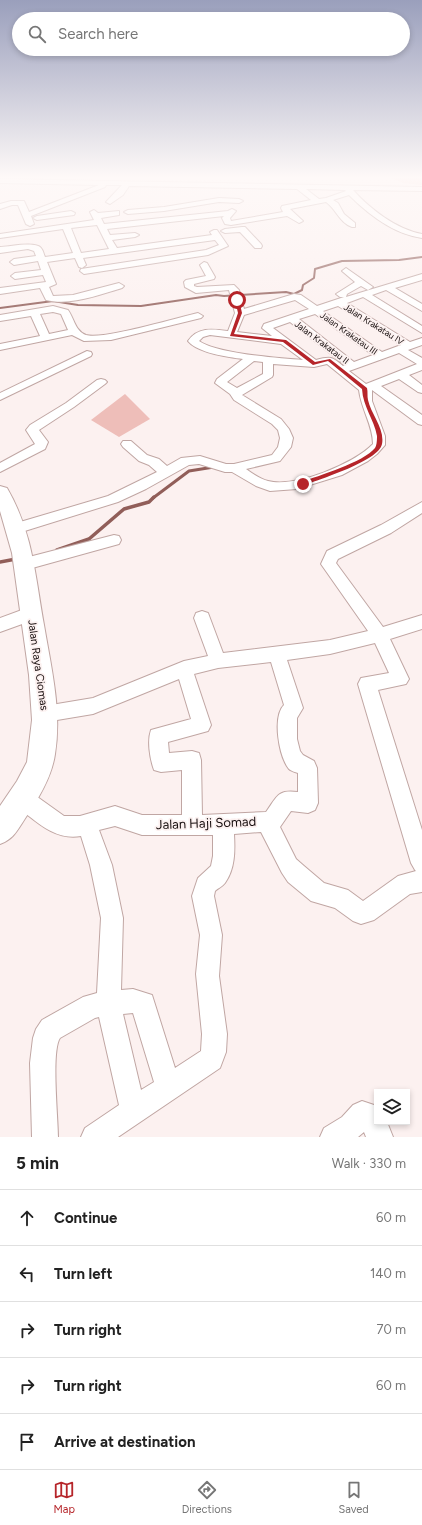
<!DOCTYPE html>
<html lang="en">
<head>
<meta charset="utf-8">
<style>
	:root { --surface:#fff; --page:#f2f2f2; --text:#222; --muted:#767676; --line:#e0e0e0; --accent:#b6252a }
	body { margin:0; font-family:Figtree,sans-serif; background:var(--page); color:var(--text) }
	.controls { position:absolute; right:12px; bottom:12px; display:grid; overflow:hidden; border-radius:0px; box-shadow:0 2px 6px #0003 }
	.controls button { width:36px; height:36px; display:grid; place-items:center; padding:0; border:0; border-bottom:1px solid var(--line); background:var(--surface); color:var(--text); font:20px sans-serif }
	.stop { position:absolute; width:12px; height:12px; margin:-9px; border:3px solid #b6252a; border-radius:50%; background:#fff }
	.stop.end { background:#b6252a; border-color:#fff; box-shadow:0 1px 4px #0008 }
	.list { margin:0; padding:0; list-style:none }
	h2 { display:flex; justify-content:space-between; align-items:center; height:52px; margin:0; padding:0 16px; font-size:17px }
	h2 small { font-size:13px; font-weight:400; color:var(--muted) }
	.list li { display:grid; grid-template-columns:26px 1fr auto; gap:12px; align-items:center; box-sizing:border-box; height:56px; padding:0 16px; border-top:1px solid var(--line) }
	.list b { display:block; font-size:15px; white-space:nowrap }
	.list em { font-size:13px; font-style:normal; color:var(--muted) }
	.icon { flex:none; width:22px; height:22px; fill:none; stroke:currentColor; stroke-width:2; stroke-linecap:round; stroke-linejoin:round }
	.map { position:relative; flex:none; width:422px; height:1137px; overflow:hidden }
	.search { position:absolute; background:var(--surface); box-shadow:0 2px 6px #0003; left:12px; right:12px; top:12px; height:44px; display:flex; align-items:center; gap:10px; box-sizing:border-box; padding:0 14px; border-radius:22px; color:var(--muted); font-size:15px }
	.sheet { height:332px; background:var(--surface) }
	nav { display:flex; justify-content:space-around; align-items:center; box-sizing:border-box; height:56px; border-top:1px solid var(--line); background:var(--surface); font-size:11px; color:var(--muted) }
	nav a { display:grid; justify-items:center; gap:2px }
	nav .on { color:var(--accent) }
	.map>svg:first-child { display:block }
	.green { fill:#eebeb9 }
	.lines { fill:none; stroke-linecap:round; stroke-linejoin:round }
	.stream-far2 { stroke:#915e59; stroke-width:2 }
	.stream-far1 { stroke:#915e59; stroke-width:3 }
	.stream { stroke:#915e59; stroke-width:3.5 }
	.minor-casing { stroke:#c0a6a3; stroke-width:2 }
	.secondary-casing { stroke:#c0a6a3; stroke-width:2 }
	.minor { fill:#fff; fill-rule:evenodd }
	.secondary { fill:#fff; fill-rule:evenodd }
	.route { fill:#b6252a }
	.labels { text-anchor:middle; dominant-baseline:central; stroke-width:3.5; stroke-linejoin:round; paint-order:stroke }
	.far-street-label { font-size:9px; fill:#170e0e; stroke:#fcf1f0 }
	.street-label { font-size:11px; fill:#170e0e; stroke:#fcf1f0 }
	.near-street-label { font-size:13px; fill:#170e0e; stroke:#fcf1f0 }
</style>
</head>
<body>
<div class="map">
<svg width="422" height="1137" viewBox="0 0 422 1137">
	<rect width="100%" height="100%" fill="#fcf1f0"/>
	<g class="green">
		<polygon points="387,176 421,176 422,185 403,183"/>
		<polygon points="125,394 150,419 119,437 91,420"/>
	</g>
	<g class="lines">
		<polyline class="stream-far2" points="0,308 53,301 78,305 141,306 216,295 224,296 286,292 294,294 302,290 303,285 314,278 315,269 342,261 399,260 422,257"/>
		<g class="stream-far1">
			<polyline points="296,488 309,488"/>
			<polyline points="153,498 189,471 214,467"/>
		</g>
		<g class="stream">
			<polyline points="57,550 89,539 124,509 149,502 154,497"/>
			<polyline points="0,562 16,559"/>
		</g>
		<g class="minor-casing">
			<g id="minor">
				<path d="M0,179L422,187V191L353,190C370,209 396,229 422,234V238C394,234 369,215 349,195L333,200L338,203L344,214L355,223V227H352C340,223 336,209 326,202L290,209L303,221L299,223L287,216L231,225L225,224L222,218L224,216L107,229L110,235L135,233L139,235L135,237L112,240L117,248L212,235L210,232L214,230H217L228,246L208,255L84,274L80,271L81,269L206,250L219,245L215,240L83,258L86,265L82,268L79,267L75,258L47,262L56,284L49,287L53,296L73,295L119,283L124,286L122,288C98,295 71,306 46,300L40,288L0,294V288L46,282L43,275L15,279L11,276L15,273L41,270L38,261L14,265L10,262L14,259L36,256L34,251L28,249L0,253V247C9,247 35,241 41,248C43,250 44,255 45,257L73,253L63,229L0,238V234L94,220L90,212L94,210L98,213L119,211V215L101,218L104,224L228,211L232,209L236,211L230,218L231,221L283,212L281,208L282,206L311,200L297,189L129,186L123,195L110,204L106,202L122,185H106L105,187L31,216L34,224L30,226L26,224L18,205H12L0,209V204L11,201H24L29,212L99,185L0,183ZM306,189L345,190L346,191L326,198L319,199ZM97,225L109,249L81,253L71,228Z"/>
				<polygon points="219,198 239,199 243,201 239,203 219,202 164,211 128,214 124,212 128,210 164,207"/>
				<polygon points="71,211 75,213 74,215 37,220 33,218 37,216"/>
				<polygon points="242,227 245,227 261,244 262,246 261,248 255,248 240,232 225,233 221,231 225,229"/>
				<path d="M204,262L207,263L215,277L214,279L194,284V286L197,287L234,285L239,290L244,309L294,294L301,295L317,306L344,297H340L336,294L355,282L342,271L346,268L373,287L368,290L361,286L347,294L346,297L422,274V280L395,288L422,304V311L386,290L372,295L422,326V333L363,297L347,303L410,342L422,338V345L408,350L422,358V370L409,375L422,385V393L418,392L399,379L381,386L422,415V425L418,424L372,390V401L385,436V445L377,454L368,461L342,475L297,489L270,491L256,486L232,472H225L199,464L189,465L146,489L118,502L15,534L10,533L8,529L10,525L108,496L157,472L149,465L139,461L123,447L121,444L123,441H131L147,455L159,459L167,466L181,458L200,456L226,464H234L272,455L278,447L280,438L278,430L272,424L234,400L230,394L215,383L217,379L243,359C227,357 198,353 188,341C198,327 212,329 228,331L235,313L229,290L196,293L185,287L184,282L186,280L206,276L200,265ZM295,300L309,309L264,324L262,328L272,336L237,332L244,315ZM338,306L401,345L382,352L323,311ZM315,314L373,355L354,362L299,319ZM290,322L345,365L343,366C332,357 331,356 316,360L273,328ZM210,335L281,344L303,360C279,358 218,354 199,341L203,337ZM399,353L417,364L366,384L349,371ZM254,361L263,362V374L237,388L227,382ZM273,364L314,367L327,364L359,390C361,409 373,425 373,444C354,464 295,488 268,481C260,479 253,474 246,469L280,461L291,447L293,438L289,429L281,419L242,395L272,377L273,375Z"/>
				<path d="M53,306L68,310C74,318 75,331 86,335C103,340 176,318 198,313L203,316L201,318L111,340L84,341L72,335L0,350V344L40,336L31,316L0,321V315ZM53,312L61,314L68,330L49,334L40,314Z"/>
				<polygon points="87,351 91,352 92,354 91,356 0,400 0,393"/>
				<polygon points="101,379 105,380 107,382 105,384 74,407 39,430 48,442 45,449 0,472 0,463 35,444 26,430 30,425 66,403 97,380"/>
				<path d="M422,502V513L391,533L338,559L336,563L383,627L422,615V629L390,639L409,679L406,684L378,690L422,830V892L410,894L374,920L361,924L353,921L335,908L311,901L288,882L282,873L261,832L234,834C235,851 235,869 225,883C222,887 218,888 215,891L214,896L222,935L219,976L227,1034L226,1052L220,1068L118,1137H81L85,1128L119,1105L99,1017L95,1018L60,1038C51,1051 58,1118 58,1137H32L30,1063L33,1038L36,1029L42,1020L83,997L97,993L101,918L90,865L81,836C54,841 35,820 15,805L12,798L15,791L22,788L29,791L64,816H80L115,806L142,815H182V770L161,772L154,770C150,759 147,741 151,730L191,719L179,679L93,714L45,722L39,720L36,714L39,708L45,706L93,698L184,661L208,656L194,618L196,613L202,611L208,613L223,653L330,640L368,631L321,564L327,551L381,525ZM375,643L389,673L361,678L358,684L411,863L415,870L416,871L398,876L363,901L348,890L324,883L304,866L296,859L280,827L291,811L308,813L315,810L318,803L317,768L314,761L303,755L300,751L297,739V718L303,708L287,660L330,654ZM271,662L284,705C272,717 279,757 289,769C291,771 295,772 298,773V792C277,789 277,797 266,812L202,815L201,760L199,753L192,751L169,753L168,742L208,731L211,725L194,674L218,668ZM115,826L142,835H213V856L211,866L198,878L192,896L200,935L196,974L202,1034L201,1051L175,1068L152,995L133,989L121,990L123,918L112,865L99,830ZM133,1013L154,1082L141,1090L123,1014Z"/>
				<polygon points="114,535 119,536 121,540 119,544 25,570 20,568 18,564 20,560 25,558"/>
				<polygon points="30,607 36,609 38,614 36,619 0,632 0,618"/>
				<polygon points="362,1101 377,1106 377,1122 387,1122 393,1137 366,1137 364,1132 358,1137 320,1137 324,1128 342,1117 353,1105"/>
			</g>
		</g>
		<g class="secondary-casing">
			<path id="secondary" d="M0,486L7,488C33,533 35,575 44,625C51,667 62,710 55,754C52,776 39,798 26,817C18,829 14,839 0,844V806L17,781L27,762L32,720L29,675L12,553L0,511Z"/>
		</g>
		<use href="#minor" class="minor"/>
		<use href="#secondary" class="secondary"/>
	</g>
	<linearGradient id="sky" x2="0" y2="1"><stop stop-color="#9a9fbc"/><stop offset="0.53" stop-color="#fef9f8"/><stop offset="1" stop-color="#fef9f8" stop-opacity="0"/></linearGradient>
	<rect width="422" height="335" fill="url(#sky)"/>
	<path class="route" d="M237,298L239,300L242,313L234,334L286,340L315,362L330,359L367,388C368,392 367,396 368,400C371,414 385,429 382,444C379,461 320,479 305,485H301V482C318,476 364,462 375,448C377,445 377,439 377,436C374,419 363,407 362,389L328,361L313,365L283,342L230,336L238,313L235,300Z"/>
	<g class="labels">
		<g class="far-street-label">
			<text transform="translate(374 324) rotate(32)">Jalan Krakatau IV</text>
			<text transform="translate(349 333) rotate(35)">Jalan Krakatau III</text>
			<text transform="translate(322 342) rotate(37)">Jalan Krakatau II</text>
		</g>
		<g class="street-label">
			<text transform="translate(38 665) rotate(82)">Jalan Raya Ciomas</text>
		</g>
		<g class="near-street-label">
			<text transform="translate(206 823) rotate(-2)">Jalan Haji Somad</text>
		</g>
	</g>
</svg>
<div class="controls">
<button><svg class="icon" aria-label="layers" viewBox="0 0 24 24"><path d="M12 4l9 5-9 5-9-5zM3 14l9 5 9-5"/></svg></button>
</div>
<div class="stop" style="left:237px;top:300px"></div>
<div class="stop end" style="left:303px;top:484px"></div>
<div class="search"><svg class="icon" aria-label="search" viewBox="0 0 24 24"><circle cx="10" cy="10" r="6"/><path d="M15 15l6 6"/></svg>Search here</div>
</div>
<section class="sheet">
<h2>5 min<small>Walk · 330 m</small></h2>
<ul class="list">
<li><svg class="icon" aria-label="ahead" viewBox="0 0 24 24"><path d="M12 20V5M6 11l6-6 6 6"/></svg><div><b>Continue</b></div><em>60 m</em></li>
<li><svg class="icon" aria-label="left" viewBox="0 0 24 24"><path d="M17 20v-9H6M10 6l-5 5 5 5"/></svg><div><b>Turn left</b></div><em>140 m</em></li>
<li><svg class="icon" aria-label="right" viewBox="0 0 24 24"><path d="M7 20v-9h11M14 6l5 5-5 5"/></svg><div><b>Turn right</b></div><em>70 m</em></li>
<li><svg class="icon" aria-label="right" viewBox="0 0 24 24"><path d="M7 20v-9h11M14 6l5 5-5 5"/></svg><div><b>Turn right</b></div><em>60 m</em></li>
<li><svg class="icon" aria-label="arrive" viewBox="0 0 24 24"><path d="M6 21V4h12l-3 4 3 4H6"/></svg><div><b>Arrive at destination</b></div></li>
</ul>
</section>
<nav>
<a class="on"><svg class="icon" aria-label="map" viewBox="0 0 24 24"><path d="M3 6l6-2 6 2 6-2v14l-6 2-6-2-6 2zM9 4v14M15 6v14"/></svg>Map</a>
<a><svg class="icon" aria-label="directions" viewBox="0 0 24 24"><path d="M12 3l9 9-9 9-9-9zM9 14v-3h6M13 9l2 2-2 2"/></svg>Directions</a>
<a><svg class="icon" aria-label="saved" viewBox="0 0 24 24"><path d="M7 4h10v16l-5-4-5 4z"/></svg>Saved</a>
</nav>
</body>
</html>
